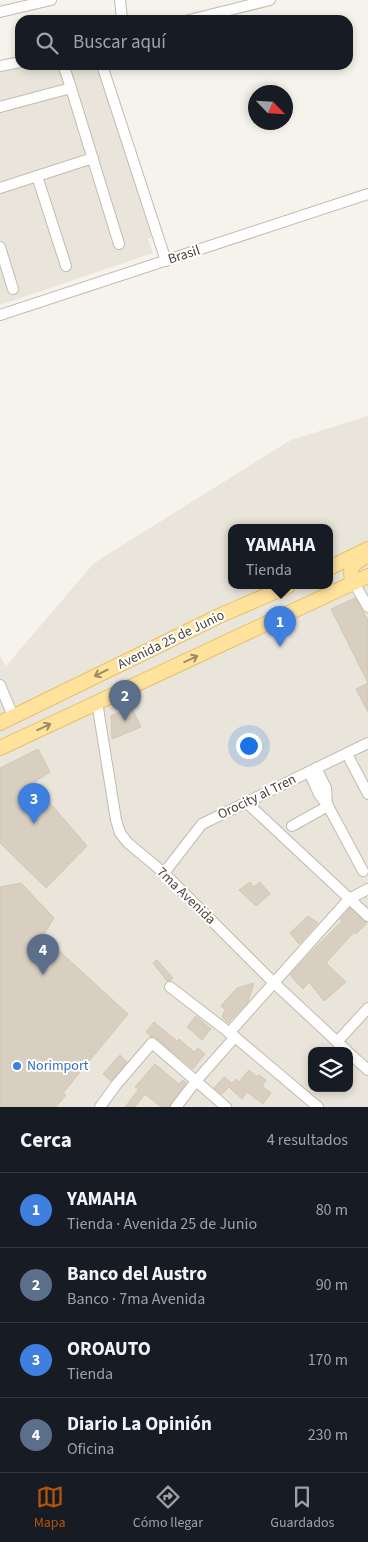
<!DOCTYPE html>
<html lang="es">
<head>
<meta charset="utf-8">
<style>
	:root { --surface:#171b24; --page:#20242c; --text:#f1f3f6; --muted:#9ea1a6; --line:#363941; --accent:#b45309 }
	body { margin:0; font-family:"Source Sans 3",sans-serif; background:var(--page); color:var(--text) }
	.controls { position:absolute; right:15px; bottom:15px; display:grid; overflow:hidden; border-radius:10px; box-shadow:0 2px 8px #0003 }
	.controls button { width:45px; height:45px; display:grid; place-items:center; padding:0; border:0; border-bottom:1px solid var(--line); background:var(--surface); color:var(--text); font:25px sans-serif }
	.compass { position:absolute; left:248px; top:85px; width:45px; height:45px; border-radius:50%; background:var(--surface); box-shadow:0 2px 8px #0003; rotate:115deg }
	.you { position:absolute; left:248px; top:745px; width:18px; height:18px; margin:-12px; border:4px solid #fff; border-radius:50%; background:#1a73e8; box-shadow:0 0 0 8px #1a73e833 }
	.badge { display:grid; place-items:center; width:32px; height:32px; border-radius:50%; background:var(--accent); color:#fff; font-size:16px; font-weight:700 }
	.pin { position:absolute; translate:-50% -41px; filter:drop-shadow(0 1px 2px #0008) }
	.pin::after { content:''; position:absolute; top:26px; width:18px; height:15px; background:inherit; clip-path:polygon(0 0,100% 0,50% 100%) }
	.popup { position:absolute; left:228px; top:524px; width:105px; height:65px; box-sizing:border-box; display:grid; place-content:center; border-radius:10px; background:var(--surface); filter:drop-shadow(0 1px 4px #0005); font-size:16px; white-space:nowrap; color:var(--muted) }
	.popup b { font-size:19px; color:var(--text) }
	.popup::after { content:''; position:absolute; left:50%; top:100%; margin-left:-10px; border:10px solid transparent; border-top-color:var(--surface) }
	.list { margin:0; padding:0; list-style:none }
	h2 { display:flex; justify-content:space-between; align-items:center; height:65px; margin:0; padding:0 20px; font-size:21px }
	h2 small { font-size:16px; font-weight:400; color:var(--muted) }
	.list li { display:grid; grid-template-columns:32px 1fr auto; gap:15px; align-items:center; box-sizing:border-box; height:75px; padding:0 20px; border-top:1px solid var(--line) }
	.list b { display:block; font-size:19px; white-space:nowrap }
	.list p { margin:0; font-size:16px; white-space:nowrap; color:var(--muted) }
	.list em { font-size:16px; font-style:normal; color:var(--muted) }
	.icon { flex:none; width:28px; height:28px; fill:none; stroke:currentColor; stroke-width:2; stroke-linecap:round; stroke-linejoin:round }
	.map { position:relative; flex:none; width:368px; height:1107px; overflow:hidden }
	.search { position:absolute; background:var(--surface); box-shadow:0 2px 8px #0003; left:15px; right:15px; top:15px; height:55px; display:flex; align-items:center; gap:12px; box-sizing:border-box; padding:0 18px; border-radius:15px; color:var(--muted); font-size:19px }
	.sheet { height:365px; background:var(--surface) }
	nav { display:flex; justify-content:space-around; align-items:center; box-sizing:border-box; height:70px; border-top:1px solid var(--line); background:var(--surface); font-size:14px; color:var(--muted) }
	nav a { display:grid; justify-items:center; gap:2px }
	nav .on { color:var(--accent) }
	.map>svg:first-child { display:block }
	.residential { fill:#eae5da; fill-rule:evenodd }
	.building { fill:#d8cfc1; stroke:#d3c7b4 }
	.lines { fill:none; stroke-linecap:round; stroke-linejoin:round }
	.minor-casing { stroke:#c2bbae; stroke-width:12 }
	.major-casing { stroke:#e6c16a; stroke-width:16 }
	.minor { stroke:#fff; stroke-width:10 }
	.major { stroke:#ffe39c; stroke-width:14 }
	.oneway { stroke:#9c8c66 }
	.shop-dot { fill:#3f7fe0; stroke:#fff; stroke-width:2 }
	.labels { text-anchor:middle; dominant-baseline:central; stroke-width:4; stroke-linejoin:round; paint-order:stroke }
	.street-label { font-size:14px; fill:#4b4439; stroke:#fff }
	.shop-label { font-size:14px; fill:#366cbe; stroke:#fff; text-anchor:start }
</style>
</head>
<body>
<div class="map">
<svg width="368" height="1107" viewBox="0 0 368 1107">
	<rect width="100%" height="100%" fill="#f6f3ec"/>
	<g class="residential">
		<polygon points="20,65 98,65 152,238 148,239 153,253 0,305 0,70"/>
		<path d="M368,416V1107H0V656L6,666L94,563L291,440ZM231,528H329V586H231ZM312,1051H349V1088H312Z"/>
	</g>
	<g class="building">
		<polygon points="355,598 368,620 368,683 331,609"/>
		<polygon points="368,683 368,712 356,689"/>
		<polygon points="131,706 141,727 112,739 111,716"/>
		<polygon points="38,749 50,772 33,783 87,846 46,888 0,843 0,768"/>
		<polygon points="250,882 254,887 260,882 270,894 256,906 239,890"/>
		<polygon points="21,883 54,918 43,936 128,1014 63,1093 66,1095 56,1107 0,1107 0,887"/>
		<polygon points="350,908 367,923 356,934 354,932 326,963 346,982 324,1001 309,982 303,989 290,975 310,953 342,921 340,919"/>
		<polygon points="308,916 318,923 299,944 290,933"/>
		<polygon points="157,960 173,978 171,980 167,981 153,963"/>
		<polygon points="254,983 248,1002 228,1023 222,1017 225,1010 221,1006 237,988"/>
		<polygon points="196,1016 211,1029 202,1040 187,1027"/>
		<polygon points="154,1022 177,1041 179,1039 194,1052 198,1048 205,1054 193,1069 156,1038 150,1036 146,1032"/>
		<polygon points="120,1055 127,1062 111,1081 103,1074"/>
		<polygon points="155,1064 179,1084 183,1080 186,1083 171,1103 169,1107 161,1107 145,1094 135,1107 125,1107 139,1089 135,1087"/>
		<polygon points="249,1070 257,1077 259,1075 266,1080 262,1086 271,1093 263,1104 247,1092 242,1099 229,1087 222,1094 214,1088 224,1077 232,1083 236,1079 239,1082"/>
	</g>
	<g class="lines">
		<g class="minor-casing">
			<g id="minor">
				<polyline points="120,0 122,20"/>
				<polyline points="0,12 51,0"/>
				<polyline points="189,20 270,0"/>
				<polyline points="102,65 166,261"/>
				<polyline points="0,66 20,62"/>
				<polyline points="64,67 71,88"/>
				<polyline points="0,107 71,88 119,244"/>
				<polyline points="37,176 66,266"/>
				<polyline points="0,188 93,158"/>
				<polyline points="0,247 13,289"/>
				<polyline points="0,315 368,194"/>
				<polyline points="354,583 368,607"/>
				<polyline points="0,685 13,716"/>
				<polyline points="97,702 116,820 120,833 128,843 164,873 273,982 347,1051"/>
				<polyline points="347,754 368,794"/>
				<polyline points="316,768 326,788 327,805"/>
				<polyline points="309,772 319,794 328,806 363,871"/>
				<polyline points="246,802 368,916"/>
				<polyline points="292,826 328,806"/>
				<polyline points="164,873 202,824 368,743"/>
				<polyline points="170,987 235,1037 318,1107"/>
				<polyline points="229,1033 349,899 368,889"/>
				<polyline points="337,1042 368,1008"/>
				<polyline points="349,1053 368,1070"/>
				<polyline points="100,1107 116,1085 152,1043 226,1107"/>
				<polyline points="176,1107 196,1081 235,1037"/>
			</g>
		</g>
		<g class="major-casing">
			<g id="major">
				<polyline points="329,568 368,549"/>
				<path d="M354,583C347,569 353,563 365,557"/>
				<polyline points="0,723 219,616 288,586"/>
				<polyline points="0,748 368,576"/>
			</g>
		</g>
		<use href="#minor" class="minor"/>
		<use href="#major" class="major"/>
	</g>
	<defs><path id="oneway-shaft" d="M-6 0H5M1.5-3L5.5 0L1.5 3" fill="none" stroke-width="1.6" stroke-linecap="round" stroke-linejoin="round" transform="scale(1.25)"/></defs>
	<g class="oneway">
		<use href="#oneway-shaft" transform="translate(191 659) rotate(-25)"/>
		<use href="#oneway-shaft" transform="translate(101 673) rotate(154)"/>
		<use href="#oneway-shaft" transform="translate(44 727) rotate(-25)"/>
	</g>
	<circle class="shop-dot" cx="17" cy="1066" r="5"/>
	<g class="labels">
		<g class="street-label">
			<text transform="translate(184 255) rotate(-18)">Brasil</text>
			<text transform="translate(171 640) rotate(-26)">Avenida 25 de Junio</text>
			<text transform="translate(257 797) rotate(-26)">Orocity al Tren</text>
			<text transform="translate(186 896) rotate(44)">7ma Avenida</text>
		</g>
		<g class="shop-label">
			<text x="27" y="1066">Norimport</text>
		</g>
	</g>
</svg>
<div class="controls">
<button><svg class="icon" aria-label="layers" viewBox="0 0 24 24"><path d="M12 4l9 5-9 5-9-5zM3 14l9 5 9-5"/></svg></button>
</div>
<svg class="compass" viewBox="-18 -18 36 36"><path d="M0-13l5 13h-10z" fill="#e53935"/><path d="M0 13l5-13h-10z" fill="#9ea1a6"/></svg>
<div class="you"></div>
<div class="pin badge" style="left:280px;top:647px;background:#3f7fe0">1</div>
<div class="popup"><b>YAMAHA</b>Tienda</div>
<div class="pin badge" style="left:125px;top:721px;background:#5c6f8a">2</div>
<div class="pin badge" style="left:34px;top:824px;background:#3f7fe0">3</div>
<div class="pin badge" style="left:43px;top:975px;background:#5c6f8a">4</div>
<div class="search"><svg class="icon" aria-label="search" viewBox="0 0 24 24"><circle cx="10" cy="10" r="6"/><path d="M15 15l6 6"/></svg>Buscar aquí</div>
</div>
<section class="sheet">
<h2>Cerca<small>4 resultados</small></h2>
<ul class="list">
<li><span class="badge" style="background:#3f7fe0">1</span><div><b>YAMAHA</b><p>Tienda · Avenida 25 de Junio</p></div><em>80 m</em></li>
<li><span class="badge" style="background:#5c6f8a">2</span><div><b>Banco del Austro</b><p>Banco · 7ma Avenida</p></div><em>90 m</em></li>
<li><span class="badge" style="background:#3f7fe0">3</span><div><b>OROAUTO</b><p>Tienda</p></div><em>170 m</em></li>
<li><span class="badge" style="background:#5c6f8a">4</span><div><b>Diario La Opinión</b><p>Oficina</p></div><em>230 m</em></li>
</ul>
</section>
<nav>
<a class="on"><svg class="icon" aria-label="map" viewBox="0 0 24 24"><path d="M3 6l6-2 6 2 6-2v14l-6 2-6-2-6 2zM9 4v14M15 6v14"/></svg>Mapa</a>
<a><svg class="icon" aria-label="directions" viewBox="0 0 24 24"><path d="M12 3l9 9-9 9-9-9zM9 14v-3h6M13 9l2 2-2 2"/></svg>Cómo llegar</a>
<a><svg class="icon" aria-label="saved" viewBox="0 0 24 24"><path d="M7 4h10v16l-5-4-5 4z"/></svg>Guardados</a>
</nav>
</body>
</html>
